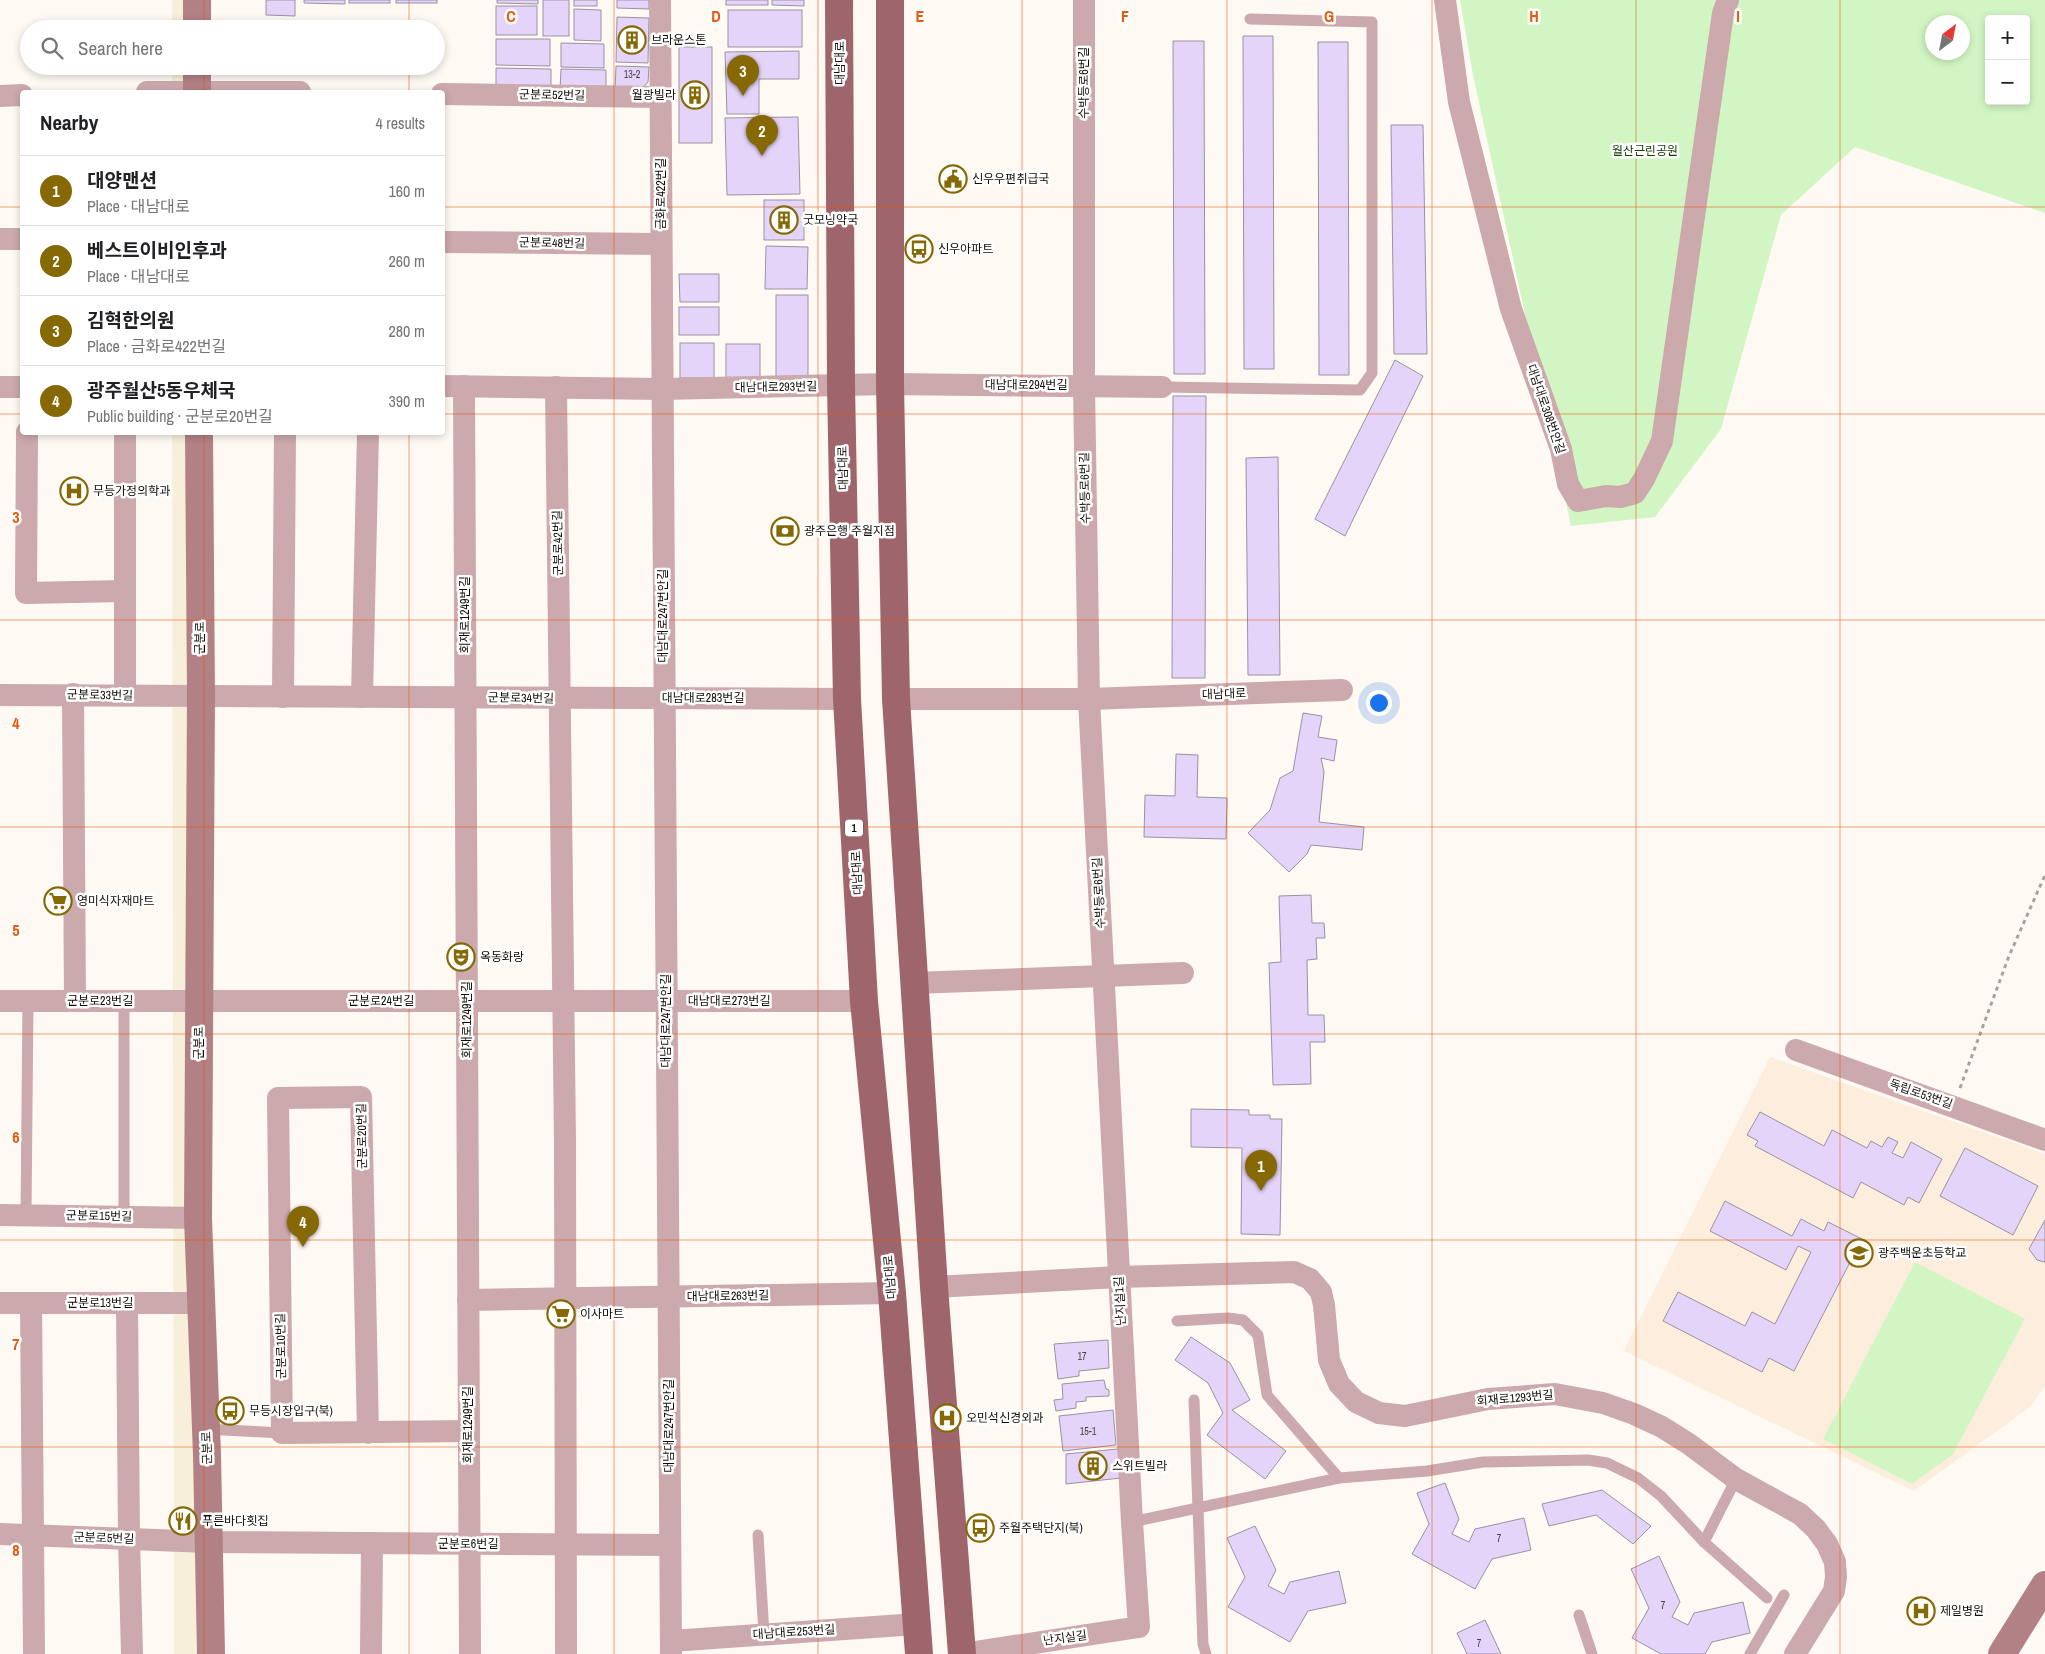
<!DOCTYPE html>
<html lang="en">
<head>
<meta charset="utf-8">
<style>
	:root { --surface:#fff; --page:#f6f6f6; --text:#202124; --muted:#757577; --line:#e0e0e0; --accent:#866904 }
	body { margin:0; font-family:"Archivo Narrow","Noto Sans KR",sans-serif; background:var(--page); color:var(--text) }
	.controls { position:absolute; right:15px; top:15px; display:grid; overflow:hidden; border-radius:5px; box-shadow:0 2px 8px #0003 }
	.controls button { width:45px; height:45px; display:grid; place-items:center; padding:0; border:0; border-bottom:1px solid var(--line); background:var(--surface); color:var(--text); font:25px sans-serif }
	.compass { position:absolute; left:1925px; top:15px; width:45px; height:45px; border-radius:50%; background:var(--surface); box-shadow:0 2px 8px #0003; rotate:32deg }
	.you { position:absolute; left:1378px; top:702px; width:18px; height:18px; margin:-12px; border:4px solid #fff; border-radius:50%; background:#1a73e8; box-shadow:0 0 0 8px #1a73e833 }
	.badge { display:grid; place-items:center; width:32px; height:32px; border-radius:50%; background:var(--accent); color:#fff; font-size:16px; font-weight:700 }
	.pin { position:absolute; translate:-50% -41px; filter:drop-shadow(0 1px 2px #0008) }
	.pin::after { content:''; position:absolute; top:26px; width:18px; height:15px; background:inherit; clip-path:polygon(0 0,100% 0,50% 100%) }
	.list { margin:0; padding:0; list-style:none }
	h2 { display:flex; justify-content:space-between; align-items:center; height:65px; margin:0; padding:0 20px; font-size:21px }
	h2 small { font-size:16px; font-weight:400; color:var(--muted) }
	.list li { display:grid; grid-template-columns:32px 1fr auto; gap:15px; align-items:center; box-sizing:border-box; height:70px; padding:0 20px; border-top:1px solid var(--line) }
	.list b { display:block; font-size:19px; white-space:nowrap }
	.list p { margin:0; font-size:16px; white-space:nowrap; color:var(--muted) }
	.list em { font-size:16px; font-style:normal; color:var(--muted) }
	.icon { flex:none; width:28px; height:28px; fill:none; stroke:currentColor; stroke-width:2; stroke-linecap:round; stroke-linejoin:round }
	.map { position:relative; flex:none; width:2045px; height:1654px; overflow:hidden }
	.search { position:absolute; background:var(--surface); box-shadow:0 2px 8px #0003; left:20px; top:20px; width:425px; height:55px; display:flex; align-items:center; gap:12px; box-sizing:border-box; padding:0 18px; border-radius:28px; color:var(--muted); font-size:19px }
	.panel { position:absolute; background:var(--surface); box-shadow:0 2px 8px #0003; left:20px; top:90px; width:425px; height:345px; border-radius:5px }
	.map>svg:first-child { display:block }
	.commercial { fill:#f8efda }
	.built { fill:#fdeddc }
	.green { fill:#d2f6c3; fill-rule:evenodd }
	.building { fill:#e5d4f9; stroke:#9992a2 }
	.lines { fill:none; stroke-linecap:round; stroke-linejoin:round }
	.path { stroke:#a8a29d; stroke-width:3; stroke-dasharray:4 4; stroke-linecap:butt }
	.lane { stroke:#cba9ac; stroke-width:11 }
	.street { stroke:#cba9ac; stroke-width:22 }
	.secondary { stroke:#b28186; stroke-width:28 }
	.primary { stroke:#9f656c; stroke-width:28 }
	.grid { fill:none; stroke:#e8590c; stroke-width:1; stroke-opacity:0.55 }
	.labels { text-anchor:middle; dominant-baseline:central; stroke-width:5; stroke-linejoin:round; paint-order:stroke }
	.number-label { font-size:10px; fill:#463f44 }
	.shield { fill:#fff; stroke:#585652; stroke-width:1 }
	.shield-label { font-size:11px; font-weight:bold; fill:#110d08 }
	.poi-label { font-size:12px; fill:#110d08; stroke:#fff; text-anchor:start }
	.street-label { font-size:12px; fill:#110d08; stroke:#fff }
	.park-label { font-size:12px; fill:#173b00; stroke:#fff }
	.grid-label { font-size:16px; text-anchor:middle; font-weight:bold; fill:#e8590c; stroke:#fff; stroke-width:5; stroke-linejoin:round; paint-order:stroke }
</style>
</head>
<body>
<div class="map">
<svg width="2045" height="1654" viewBox="0 0 2045 1654">
	<rect width="100%" height="100%" fill="#fff9f3"/>
	<g class="commercial">
		<polygon points="172,0 190,0 191,29 172,29"/>
		<rect x="172" y="66" width="19" height="26"/>
		<polygon points="172,433 192,433 197,1654 174,1654"/>
	</g>
	<polygon class="built" points="1770,1057 2045,1154 2045,1386 2030,1407 1914,1491 1624,1351"/>
	<g class="green">
		<path d="M1460,0H2045V213L1855,147L1781,215L1721,429L1655,517L1571,526L1473,75ZM1989,19H2026V101H1989ZM1932,22H1962V52H1932Z"/>
		<polygon points="1915,1262 2025,1319 1953,1454 1912,1484 1823,1439"/>
	</g>
	<g class="building">
		<polygon points="266,0 295,0 295,16 266,15"/>
		<polygon points="304,0 345,0 345,4 304,3"/>
		<rect x="349" y="0" width="41" height="3"/>
		<rect x="396" y="0" width="41" height="3"/>
		<polygon points="497,0 538,0 538,4 497,3"/>
		<rect x="543" y="0" width="26" height="36"/>
		<rect x="574" y="0" width="23" height="6"/>
		<polygon points="617,0 649,0 649,9 617,8"/>
		<rect x="726" y="0" width="42" height="5"/>
		<polygon points="772,0 804,0 804,6 772,5"/>
		<rect x="496" y="6" width="41" height="29"/>
		<polygon points="574,9 601,10 601,41 574,40"/>
		<rect x="728" y="10" width="74" height="37"/>
		<polygon points="617,17 649,18 648,63 616,62"/>
		<polygon points="1243,36 1273,36 1274,369 1244,369"/>
		<polygon points="496,39 550,39 550,66 496,65"/>
		<polygon points="1173,41 1204,41 1205,374 1174,374"/>
		<polygon points="1318,42 1348,42 1349,375 1319,375"/>
		<polygon points="561,43 604,44 604,68 561,67"/>
		<rect x="679" y="47" width="33" height="96"/>
		<polygon points="799,51 799,79 759,79 759,114 727,114 725,52"/>
		<polygon points="616,66 649,67 648,82 641,90 615,90"/>
		<polygon points="496,68 551,69 551,91 496,90"/>
		<polygon points="561,69 606,70 606,91 560,90"/>
		<polygon points="798,117 800,194 727,195 725,118"/>
		<polygon points="1391,125 1423,125 1427,354 1394,354"/>
		<rect x="764" y="200" width="40" height="40"/>
		<polygon points="766,246 808,247 807,289 765,289"/>
		<polygon points="679,274 719,274 719,302 680,302"/>
		<rect x="776" y="295" width="32" height="83"/>
		<rect x="679" y="307" width="40" height="28"/>
		<rect x="680" y="343" width="34" height="35"/>
		<rect x="726" y="344" width="34" height="35"/>
		<polygon points="1395,360 1423,376 1345,536 1315,519"/>
		<polygon points="1173,396 1206,396 1205,678 1172,678"/>
		<polygon points="1278,457 1280,675 1248,675 1246,458"/>
		<polygon points="1303,713 1322,716 1318,737 1337,740 1334,761 1321,758 1324,772 1319,822 1364,827 1362,850 1311,845 1307,854 1289,872 1248,833 1270,810 1280,778 1293,771"/>
		<polygon points="1176,754 1198,755 1197,797 1227,798 1226,839 1144,837 1145,795 1175,796"/>
		<polygon points="1311,895 1312,923 1324,923 1325,938 1316,938 1317,959 1307,960 1308,1015 1324,1015 1325,1042 1310,1042 1311,1084 1273,1085 1269,963 1281,962 1279,896"/>
		<polygon points="1191,1109 1249,1110 1249,1115 1270,1115 1270,1119 1282,1119 1280,1235 1241,1234 1242,1148 1191,1147"/>
		<polygon points="1760,1112 1824,1146 1832,1130 1867,1148 1871,1141 1882,1147 1888,1137 1898,1142 1892,1153 1903,1158 1911,1142 1942,1159 1919,1203 1908,1197 1904,1205 1861,1182 1853,1198 1755,1146 1758,1141 1747,1135"/>
		<polygon points="1965,1148 2038,1186 2013,1235 1940,1196"/>
		<polygon points="1725,1201 1792,1236 1801,1219 1824,1231 1828,1222 1862,1239 1794,1371 1769,1358 1762,1372 1663,1321 1678,1292 1745,1326 1752,1312 1775,1324 1811,1252 1798,1246 1786,1270 1710,1231"/>
		<polygon points="2045,1220 2045,1262 2037,1260 2029,1249"/>
		<polygon points="1191,1337 1230,1363 1250,1400 1232,1410 1286,1451 1265,1479 1207,1435 1223,1413 1208,1383 1175,1360"/>
		<polygon points="1108,1340 1109,1368 1079,1371 1079,1376 1058,1379 1054,1344"/>
		<polygon points="1104,1380 1106,1389 1109,1390 1109,1396 1086,1397 1086,1401 1076,1402 1076,1408 1056,1411 1054,1400 1063,1399 1062,1384"/>
		<polygon points="1113,1410 1116,1445 1063,1451 1059,1416"/>
		<polygon points="1118,1449 1121,1478 1066,1484 1066,1454"/>
		<polygon points="1445,1483 1459,1519 1452,1534 1469,1542 1475,1529 1524,1518 1531,1550 1492,1559 1475,1589 1412,1554 1429,1524 1417,1493"/>
		<polygon points="1602,1490 1651,1526 1633,1544 1596,1515 1549,1526 1542,1504"/>
		<polygon points="1255,1526 1276,1570 1268,1586 1284,1594 1290,1582 1339,1571 1346,1603 1308,1611 1290,1642 1228,1607 1245,1577 1227,1538"/>
		<polygon points="1659,1556 1680,1602 1672,1617 1688,1625 1694,1613 1743,1602 1750,1633 1712,1642 1705,1654 1661,1654 1632,1638 1649,1608 1631,1569"/>
		<polygon points="1485,1620 1501,1654 1467,1654 1457,1633"/>
	</g>
	<g class="lines">
		<polyline class="path" points="1960,1088 2009,956 2045,875"/>
		<g class="lane">
			<polyline points="1162,387 1360,390 1372,373 1372,22 1250,19"/>
			<polyline points="26,1215 28,1001"/>
			<polyline points="124,1217 124,1001"/>
			<polyline points="1177,1321 1228,1318 1243,1320 1258,1335 1267,1395 1339,1478"/>
			<polyline points="1194,1400 1203,1644 1206,1654"/>
			<polyline points="206,1429 282,1433"/>
			<polyline points="1132,1522 1339,1478 1427,1471 1483,1462 1588,1460 1607,1463 1638,1478 1661,1496 1704,1542 1767,1598"/>
			<polyline points="758,1535 764,1634"/>
			<polyline points="1704,1542 1736,1479"/>
			<polyline points="1579,1615 1592,1654"/>
			<polyline points="1750,1654 1784,1595"/>
		</g>
		<g class="street">
			<polyline points="660,0 671,1654"/>
			<polyline points="1445,0 1459,102 1511,309 1561,449 1568,484 1578,501 1606,496 1620,497 1635,493 1644,479 1662,441 1723,13 1728,0"/>
			<polyline points="147,92 300,92"/>
			<polyline points="442,94 661,97"/>
			<polyline points="0,96 22,95"/>
			<polyline points="0,239 22,239"/>
			<polyline points="442,242 661,244"/>
			<polyline points="442,386 662,389 890,384 1162,387"/>
			<polyline points="464,386 470,1654"/>
			<polyline points="0,387 22,387"/>
			<polyline points="556,387 565,1142 566,1654"/>
			<polyline points="27,432 26,593 125,591"/>
			<polyline points="125,432 125,695"/>
			<polyline points="73,694 75,1001"/>
			<polyline points="0,695 847,699"/>
			<polyline points="283,697 285,432"/>
			<polyline points="362,697 368,432"/>
			<polyline points="896,699 1089,699 1342,690"/>
			<polyline points="914,983 1183,973"/>
			<polyline points="0,1001 864,1001"/>
			<polyline points="1796,1050 2045,1140"/>
			<polyline points="0,1215 198,1218"/>
			<polyline points="934,1287 1119,1277 1294,1272 1310,1279 1321,1292 1324,1305 1329,1360 1339,1384 1356,1402 1379,1413 1405,1416 1488,1399 1555,1394 1603,1403 1634,1414 1662,1427 1689,1444 1736,1479 1800,1514 1816,1529 1827,1544 1835,1562 1836,1577 1834,1591 1795,1654"/>
			<polyline points="468,1300 892,1293"/>
			<polyline points="0,1303 200,1303"/>
			<polyline points="31,1303 34,1654"/>
			<polyline points="127,1303 129,1539 132,1654"/>
			<polyline points="368,1433 361,1097 278,1098 282,1433 469,1431"/>
			<polyline points="0,1534 208,1542 670,1545"/>
			<polyline points="671,1641 917,1624"/>
			<polyline points="371,1654 372,1543"/>
			<polyline points="962,1654 1139,1627 1132,1522 1089,699 1084,385 1084,0"/>
		</g>
		<g class="secondary">
			<polyline points="197,0 197,29"/>
			<polyline points="197,66 197,92"/>
			<polyline points="199,432 201,696 198,1218 207,1455 211,1654"/>
			<polyline points="2002,1654 2045,1585"/>
		</g>
		<g class="primary">
			<polyline points="839,0 841,385 847,699 864,1001 892,1293 919,1654"/>
			<polyline points="890,0 890,384 896,699 934,1287 962,1654"/>
		</g>
	</g>
	<path class="grid" d="M204,0V29M409,0V29M614,0V1654M818,0V1654M1022,0V1654M1227,0V1654M1432,0V1654M1636,0V1654M1840,0V1654M204,66V92M409,66V92M0,207H22M442,207H2045M0,414H22M442,414H2045M204,432V1654M409,432V1654M0,620H2045M0,827H2045M0,1034H2045M0,1240H2045M0,1447H2045"/>
	<defs>
		<g id="building-ring" transform="scale(1.4375)"><circle r="9.5" fill="#fff" stroke="#866904" stroke-width="1.5"/><path d="M-4-6H4V6H1V3H-1V6H-4ZM-2.5-4.3h1.7v1.8h-1.7ZM.8-4.3h1.7v1.8H.8ZM-2.5-1h1.7V.8h-1.7ZM.8-1h1.7V.8H.8Z" fill="#866904"/></g>
		<g id="civic-ring" transform="scale(1.4375)"><circle r="9.5" fill="#fff" stroke="#866904" stroke-width="1.5"/><path d="M-.6-6.5H3V-4.5H.6V-3L4-1V1h2V6H-6V1h2V-1L-.6-3ZM-1.2 2.5V6h2.4V2.5Z" fill="#866904"/></g>
		<g id="bus-ring" transform="scale(1.4375)"><circle r="9.5" fill="#fff" stroke="#866904" stroke-width="1.5"/><path d="M-5-6H5V4H4V6H2V4H-2V6H-4V4H-5ZM-3.5-4V0h7V-4ZM-3.5 1.2v1.5H-2V1.2ZM2 1.2v1.5H3.5V1.2Z" fill="#866904"/></g>
		<g id="hospital-ring" transform="scale(1.4375)"><circle r="9.5" fill="#fff" stroke="#866904" stroke-width="1.5"/><path d="M-5-5h3v3.5h4V-5h3V5h-3V1.5h-4V5h-3Z" fill="#866904"/></g>
		<g id="bank-ring" transform="scale(1.4375)"><circle r="9.5" fill="#fff" stroke="#866904" stroke-width="1.5"/><path d="M-6-4H6V4H-6ZM0-2.3a2.3 2.3 0 1 0 0 4.6a2.3 2.3 0 1 0 0-4.6Z" fill="#866904"/></g>
		<g id="supermarket-ring" transform="scale(1.4375)"><circle r="9.5" fill="#fff" stroke="#866904" stroke-width="1.5"/><path d="M-6-5.5h2.5l.6 2H6L4.5 2H-2.5L-4.4-4H-6ZM-1.5 3.2a1.3 1.3 0 1 0 .1 0ZM3 3.2a1.3 1.3 0 1 0 .1 0Z" fill="#866904"/></g>
		<g id="theatre-ring" transform="scale(1.4375)"><circle r="9.5" fill="#fff" stroke="#866904" stroke-width="1.5"/><path d="M-5-5.5Q0-4 5-5.5V0Q5 5 0 6Q-5 5-5 0ZM-3.3-2.5H-1v1.5H-3.3ZM1-2.5H3.3v1.5H1ZM-2.8 1Q0 5.5 2.8 1Z" fill="#866904"/></g>
		<g id="school-ring" transform="scale(1.4375)"><circle r="9.5" fill="#fff" stroke="#866904" stroke-width="1.5"/><path d="M0-5L7-2L0 1L-7-2ZM-4 1L0 2.5L4 1V4Q0 6-4 4Z" fill="#866904"/></g>
		<g id="restaurant-ring" transform="scale(1.4375)"><circle r="9.5" fill="#fff" stroke="#866904" stroke-width="1.5"/><path d="M-5-6h1v4h1v-4h1v4h1v-4h1v5L-1.5 .5V6h-2V.5L-5-1ZM5-6V6H3V1.5H1.5Q1.5-4 5-6Z" fill="#866904"/></g>
	</defs>
	<g fill-rule="evenodd">
		<use href="#building-ring" x="632" y="40"/>
		<use href="#building-ring" x="695" y="95"/>
		<use href="#civic-ring" x="953" y="179"/>
		<use href="#building-ring" x="784" y="220"/>
		<use href="#bus-ring" x="919" y="249"/>
		<use href="#hospital-ring" x="74" y="491"/>
		<use href="#bank-ring" x="785" y="531"/>
		<use href="#supermarket-ring" x="58" y="901"/>
		<use href="#theatre-ring" x="461" y="957"/>
		<use href="#school-ring" x="1859" y="1253"/>
		<use href="#supermarket-ring" x="561" y="1314"/>
		<use href="#bus-ring" x="230" y="1411"/>
		<use href="#hospital-ring" x="947" y="1418"/>
		<use href="#building-ring" x="1093" y="1466"/>
		<use href="#restaurant-ring" x="183" y="1521"/>
		<use href="#bus-ring" x="980" y="1528"/>
		<use href="#hospital-ring" x="1921" y="1611"/>
	</g>
	<g class="labels">
		<g class="number-label">
			<text x="632" y="74">13-2</text>
			<text x="1082" y="1356">17</text>
			<text x="1088" y="1431">15-1</text>
			<text x="1499" y="1538">7</text>
			<text x="1663" y="1605">7</text>
			<text x="1479" y="1643">7</text>
		</g>
		<rect class="shield" x="845" y="819.5" width="18" height="17" rx="4"/>
		<g class="shield-label">
			<text x="854" y="828">1</text>
		</g>
		<g class="poi-label">
			<text x="651" y="40">브라운스톤</text>
			<text x="676" y="95" text-anchor="end">월광빌라</text>
			<text x="972" y="179">신우우편취급국</text>
			<text x="803" y="220">굿모닝약국</text>
			<text x="938" y="249">신우아파트</text>
			<text x="93" y="491">무등가정의학과</text>
			<text x="804" y="531">광주은행 주월지점</text>
			<text x="77" y="901">영미식자재마트</text>
			<text x="480" y="957">옥동화랑</text>
			<text x="1878" y="1253">광주백운초등학교</text>
			<text x="580" y="1314">이사마트</text>
			<text x="249" y="1411">무등시장입구(북)</text>
			<text x="966" y="1418">오민석신경외과</text>
			<text x="1112" y="1466">스위트빌라</text>
			<text x="202" y="1521">푸른바다횟집</text>
			<text x="999" y="1528">주월주택단지(북)</text>
			<text x="1940" y="1611">제일병원</text>
		</g>
		<g class="street-label">
			<text transform="translate(840 63) rotate(-90)">대남대로</text>
			<text transform="translate(1084 83) rotate(-90)">수박등로6번길</text>
			<text transform="translate(552 95) rotate(1)">군분로52번길</text>
			<text transform="translate(661 194) rotate(-90)">금화로422번길</text>
			<text transform="translate(552 243) rotate(1)">군분로48번길</text>
			<text x="1026" y="385">대남대로294번길</text>
			<text transform="translate(776 387) rotate(-1)">대남대로293번길</text>
			<text transform="translate(1546 409) rotate(71)">대남대로308번안길</text>
			<text transform="translate(843 468) rotate(-91)">대남대로</text>
			<text transform="translate(1085 488) rotate(-91)">수박등로6번길</text>
			<text transform="translate(558 543) rotate(-91)">군분로42번길</text>
			<text transform="translate(465 615) rotate(-90)">회재로1249번길</text>
			<text transform="translate(663 616) rotate(-90)">대남대로247번안길</text>
			<text transform="translate(200 638) rotate(-90)">군분로</text>
			<text transform="translate(1224 694) rotate(-2)">대남대로</text>
			<text transform="translate(100 695) rotate(1)">군분로33번길</text>
			<text transform="translate(521 698) rotate(1)">군분로34번길</text>
			<text x="703" y="698">대남대로283번길</text>
			<text transform="translate(857 873) rotate(-93)">대남대로</text>
			<text transform="translate(1099 893) rotate(-93)">수박등로6번길</text>
			<text x="100" y="1001">군분로23번길</text>
			<text x="381" y="1001">군분로24번길</text>
			<text x="729" y="1001">대남대로273번길</text>
			<text transform="translate(467 1020) rotate(-90)">회재로1249번길</text>
			<text transform="translate(666 1021) rotate(-90)">대남대로247번안길</text>
			<text transform="translate(199 1043) rotate(-90)">군분로</text>
			<text transform="translate(1921 1094) rotate(19)">독립로53번길</text>
			<text transform="translate(362 1136) rotate(-91)">군분로20번길</text>
			<text transform="translate(99 1216) rotate(1)">군분로15번길</text>
			<text transform="translate(890 1277) rotate(-95)">대남대로</text>
			<text transform="translate(728 1296) rotate(-1)">대남대로263번길</text>
			<text transform="translate(1120 1301) rotate(-93)">난지실1길</text>
			<text x="100" y="1303">군분로13번길</text>
			<text transform="translate(281 1346) rotate(-91)">군분로10번길</text>
			<text transform="translate(1515 1398) rotate(-5)">회재로1293번길</text>
			<text transform="translate(468 1425) rotate(-90)">회재로1249번길</text>
			<text transform="translate(669 1426) rotate(-90)">대남대로247번안길</text>
			<text transform="translate(207 1448) rotate(-92)">군분로</text>
			<text transform="translate(104 1538) rotate(2)">군분로5번길</text>
			<text x="468" y="1544">군분로6번길</text>
			<text transform="translate(794 1632) rotate(-4)">대남대로253번길</text>
			<text transform="translate(1065 1638) rotate(-8)">난지실길</text>
		</g>
		<g class="park-label">
			<text x="1645" y="151">월산근린공원</text>
		</g>
	</g>
	<g class="grid-label">
		<text x="511" y="22">C</text>
		<text x="716" y="22">D</text>
		<text x="920" y="22">E</text>
		<text x="1125" y="22">F</text>
		<text x="1329" y="22">G</text>
		<text x="1534" y="22">H</text>
		<text x="1738" y="22">I</text>
		<text x="16" y="523">3</text>
		<text x="16" y="729">4</text>
		<text x="16" y="936">5</text>
		<text x="16" y="1143">6</text>
		<text x="16" y="1350">7</text>
		<text x="16" y="1556">8</text>
	</g>
</svg>
<div class="controls">
<button>+</button>
<button>−</button>
</div>
<svg class="compass" viewBox="-18 -18 36 36"><path d="M0-13l5 13h-10z" fill="#e53935"/><path d="M0 13l5-13h-10z" fill="#757577"/></svg>
<div class="you"></div>
<div class="pin badge" style="left:1261px;top:1191px">1</div>
<div class="pin badge" style="left:762px;top:156px">2</div>
<div class="pin badge" style="left:743px;top:96px">3</div>
<div class="pin badge" style="left:303px;top:1247px">4</div>
<div class="search"><svg class="icon" aria-label="search" viewBox="0 0 24 24"><circle cx="10" cy="10" r="6"/><path d="M15 15l6 6"/></svg>Search here</div>
<section class="panel">
<h2>Nearby<small>4 results</small></h2>
<ul class="list">
<li><span class="badge">1</span><div><b>대양맨션</b><p>Place · 대남대로</p></div><em>160 m</em></li>
<li><span class="badge">2</span><div><b>베스트이비인후과</b><p>Place · 대남대로</p></div><em>260 m</em></li>
<li><span class="badge">3</span><div><b>김혁한의원</b><p>Place · 금화로422번길</p></div><em>280 m</em></li>
<li><span class="badge">4</span><div><b>광주월산5동우체국</b><p>Public building · 군분로20번길</p></div><em>390 m</em></li>
</ul>
</section>
</div>
</body>
</html>
